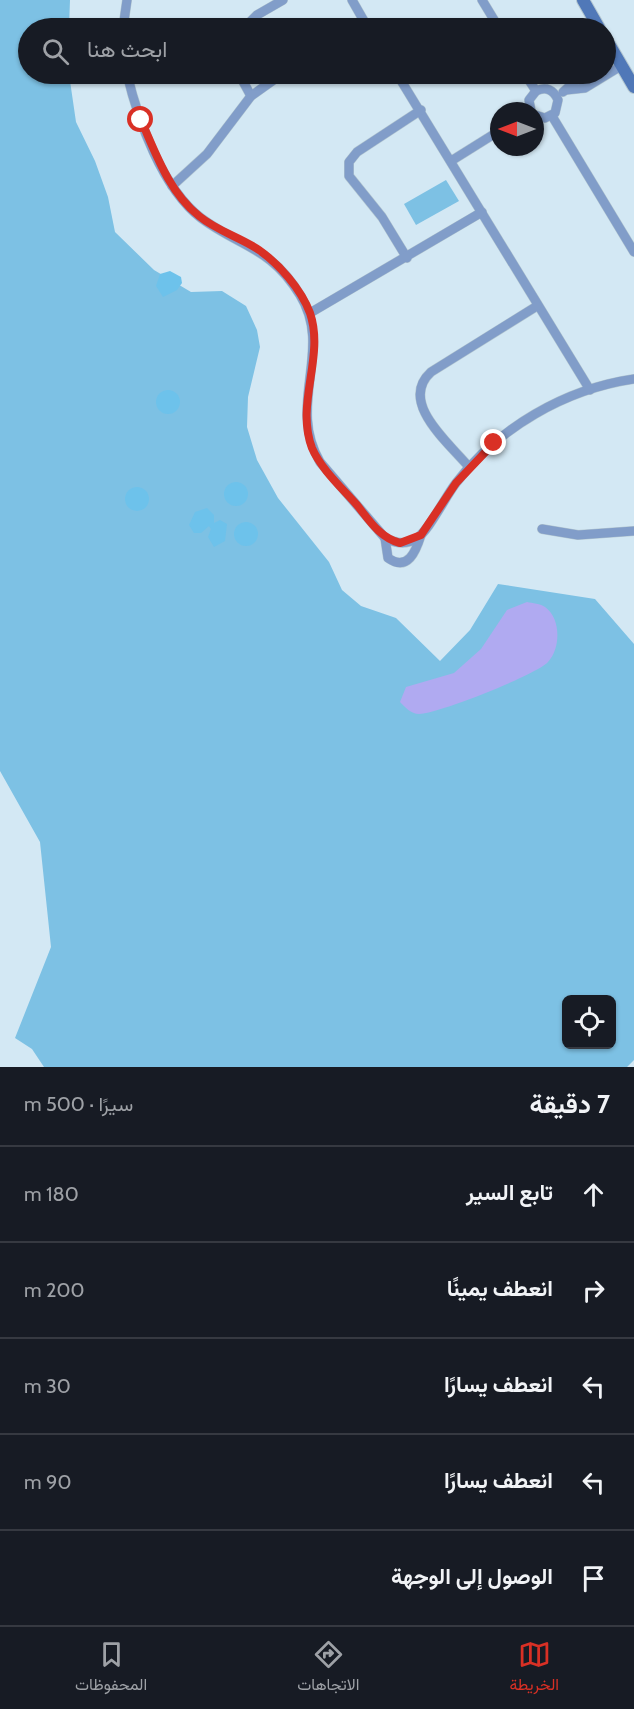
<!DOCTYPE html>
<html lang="ar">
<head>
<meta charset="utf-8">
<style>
	:root { --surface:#171b24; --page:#20242c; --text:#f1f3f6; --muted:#9ea1a6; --line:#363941; --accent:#d93025 }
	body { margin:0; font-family:Cabin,Vazirmatn,sans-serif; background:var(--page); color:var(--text); direction:rtl }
	.controls { position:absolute; right:18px; bottom:18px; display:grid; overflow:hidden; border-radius:9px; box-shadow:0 2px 4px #0004 }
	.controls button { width:54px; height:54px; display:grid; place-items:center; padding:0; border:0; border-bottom:2px solid var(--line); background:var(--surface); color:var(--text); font:30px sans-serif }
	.compass { position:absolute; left:490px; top:102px; width:54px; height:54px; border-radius:50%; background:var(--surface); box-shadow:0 2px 4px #0004; rotate:270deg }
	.stop { position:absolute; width:18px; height:18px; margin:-14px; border:4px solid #d93025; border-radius:50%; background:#fff }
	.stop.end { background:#d93025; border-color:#fff; box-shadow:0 2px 6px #0008 }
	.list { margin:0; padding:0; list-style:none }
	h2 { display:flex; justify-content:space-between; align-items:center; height:78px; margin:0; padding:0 24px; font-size:26px }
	h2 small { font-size:20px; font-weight:400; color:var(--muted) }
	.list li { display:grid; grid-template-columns:39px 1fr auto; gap:18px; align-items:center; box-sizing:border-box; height:96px; padding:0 24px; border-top:2px solid var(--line) }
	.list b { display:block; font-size:22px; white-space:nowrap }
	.list em { font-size:20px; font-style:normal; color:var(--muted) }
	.icon { flex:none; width:33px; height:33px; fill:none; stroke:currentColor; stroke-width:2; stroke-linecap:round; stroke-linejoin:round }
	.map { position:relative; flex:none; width:634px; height:1067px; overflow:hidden; direction:ltr }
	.search { position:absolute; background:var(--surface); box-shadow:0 2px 4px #0004; left:18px; right:18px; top:18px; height:66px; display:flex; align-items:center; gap:15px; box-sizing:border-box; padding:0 21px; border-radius:33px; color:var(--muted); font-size:22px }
	.sheet { height:558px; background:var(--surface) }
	nav { display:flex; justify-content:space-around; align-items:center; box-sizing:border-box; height:84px; border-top:2px solid var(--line); background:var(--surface); font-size:16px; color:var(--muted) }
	nav a { display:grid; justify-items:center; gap:3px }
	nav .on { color:var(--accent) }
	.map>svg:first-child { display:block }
	.green { fill:#7dc1e4; fill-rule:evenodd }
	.forest { fill:#6dc2eb }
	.water { fill:#b0aaf1 }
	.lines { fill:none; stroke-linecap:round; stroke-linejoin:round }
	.street-casing { stroke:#b3c6d0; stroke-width:10 }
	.secondary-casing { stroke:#b3c6d0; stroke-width:14 }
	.street { stroke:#819dc9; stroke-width:9 }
	.secondary { stroke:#5078b8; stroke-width:12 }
	.route { stroke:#d93025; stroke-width:8 }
</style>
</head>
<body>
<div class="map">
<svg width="634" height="1067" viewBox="0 0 634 1067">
	<rect width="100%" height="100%" fill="#d3e8f4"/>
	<g class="green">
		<path d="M0,0H70L69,28H28V74H69L76,122L95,161L108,197L115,232L154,270L191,292L222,291L246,306L257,330L260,347L248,397L247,427L257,460L278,498L329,562L342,590L361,606L396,618L440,661L470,630L498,584L595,599L634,644V1060L627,1067H44L32,1049L15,1038L51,947L40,842L0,771ZM566,999H612V1044H566Z"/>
		<polygon points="446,180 459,201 416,225 404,204"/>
	</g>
	<g class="forest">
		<polygon points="170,271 181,277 182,283 177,290 163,297 156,286 160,274"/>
		<circle cx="168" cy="402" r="12"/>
		<circle cx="236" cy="494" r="12"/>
		<circle cx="137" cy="499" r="12"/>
		<polygon points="207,508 214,515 214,523 220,520 227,524 225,541 214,547 208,537 211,529 209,526 201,533 194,533 189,525 195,512"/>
		<circle cx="246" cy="534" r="12"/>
	</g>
	<path class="water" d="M527,602C532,603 541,604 545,607C561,618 561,648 548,662C536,675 437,714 419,714C411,714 405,707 400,702L406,687L454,673L481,649L507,610Z"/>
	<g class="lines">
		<g class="street-casing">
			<g id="street">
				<polyline points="352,0 368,28"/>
				<polyline points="482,0 499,28"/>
				<polyline points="123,28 127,0"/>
				<polyline points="244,28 257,15 283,0"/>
				<polyline points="606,58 613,53"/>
				<path d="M127,74C138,120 162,188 201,218C240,247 271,247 300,295C334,350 286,404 320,462L385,538C395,543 406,545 416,539C429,531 445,497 456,483C498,428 565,389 634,379"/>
				<polyline points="239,74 251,96"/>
				<polyline points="397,74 590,390"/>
				<polyline points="525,74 536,91"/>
				<polyline points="566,90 585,88 621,66"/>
				<polyline points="563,92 583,74"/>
				<path d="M531,111L529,100L536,91C546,86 554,90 558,100L555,113L545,118L535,115"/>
				<polyline points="552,116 634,252"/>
				<polyline points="451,161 499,131"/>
				<polyline points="172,186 207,154 251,96 282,74"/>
				<polyline points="407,258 382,217 349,176 349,162 357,152 421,110"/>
				<polyline points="310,313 482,212"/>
				<path d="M469,467C449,443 398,402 431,372L537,306"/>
				<polyline points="542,529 578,535 634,531"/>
				<path d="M385,538L388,558C408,572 416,551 421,535"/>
			</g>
		</g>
		<g class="secondary-casing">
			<g id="secondary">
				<polyline points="583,0 599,28"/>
				<polyline points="606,39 634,87"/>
			</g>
		</g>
		<use href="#street" class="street"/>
		<use href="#secondary" class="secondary"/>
	</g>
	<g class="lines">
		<path class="route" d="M141,120C156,154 169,192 199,216C217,231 240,237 259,250C279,264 301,289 310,313C325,357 295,403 312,448C321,469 342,488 357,505C369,520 380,538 400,543L421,535L456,483L494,443"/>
	</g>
</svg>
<div class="controls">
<button><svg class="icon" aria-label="locate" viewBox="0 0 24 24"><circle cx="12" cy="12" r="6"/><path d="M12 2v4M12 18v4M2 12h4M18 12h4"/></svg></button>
</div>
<svg class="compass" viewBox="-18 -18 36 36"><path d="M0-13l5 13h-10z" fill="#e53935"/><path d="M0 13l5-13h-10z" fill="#9ea1a6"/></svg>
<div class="stop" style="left:141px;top:120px"></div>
<div class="stop end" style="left:494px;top:443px"></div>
<div class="search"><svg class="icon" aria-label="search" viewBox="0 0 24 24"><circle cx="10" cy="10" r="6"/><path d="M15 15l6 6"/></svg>ابحث هنا</div>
</div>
<section class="sheet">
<h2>7 دقيقة<small>سيرًا · 500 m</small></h2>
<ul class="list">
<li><svg class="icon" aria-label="ahead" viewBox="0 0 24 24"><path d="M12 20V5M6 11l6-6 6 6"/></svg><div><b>تابع السير</b></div><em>180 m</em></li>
<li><svg class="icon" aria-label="right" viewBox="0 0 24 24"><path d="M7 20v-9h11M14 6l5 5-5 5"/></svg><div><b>انعطف يمينًا</b></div><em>200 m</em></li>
<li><svg class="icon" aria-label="left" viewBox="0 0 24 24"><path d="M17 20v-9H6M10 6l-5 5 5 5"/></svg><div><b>انعطف يسارًا</b></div><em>30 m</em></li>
<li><svg class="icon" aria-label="left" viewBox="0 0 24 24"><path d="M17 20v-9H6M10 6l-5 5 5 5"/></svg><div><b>انعطف يسارًا</b></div><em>90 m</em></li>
<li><svg class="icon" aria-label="arrive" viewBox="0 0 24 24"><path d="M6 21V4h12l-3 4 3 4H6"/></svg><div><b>الوصول إلى الوجهة</b></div></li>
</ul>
</section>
<nav>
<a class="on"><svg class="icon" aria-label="map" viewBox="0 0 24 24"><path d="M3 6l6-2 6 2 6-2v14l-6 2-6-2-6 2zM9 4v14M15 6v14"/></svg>الخريطة</a>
<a><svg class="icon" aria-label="directions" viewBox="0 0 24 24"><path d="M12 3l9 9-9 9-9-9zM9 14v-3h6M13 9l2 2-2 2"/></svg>الاتجاهات</a>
<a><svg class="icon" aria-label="saved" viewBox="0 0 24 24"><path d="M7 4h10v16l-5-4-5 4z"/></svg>المحفوظات</a>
</nav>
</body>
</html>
